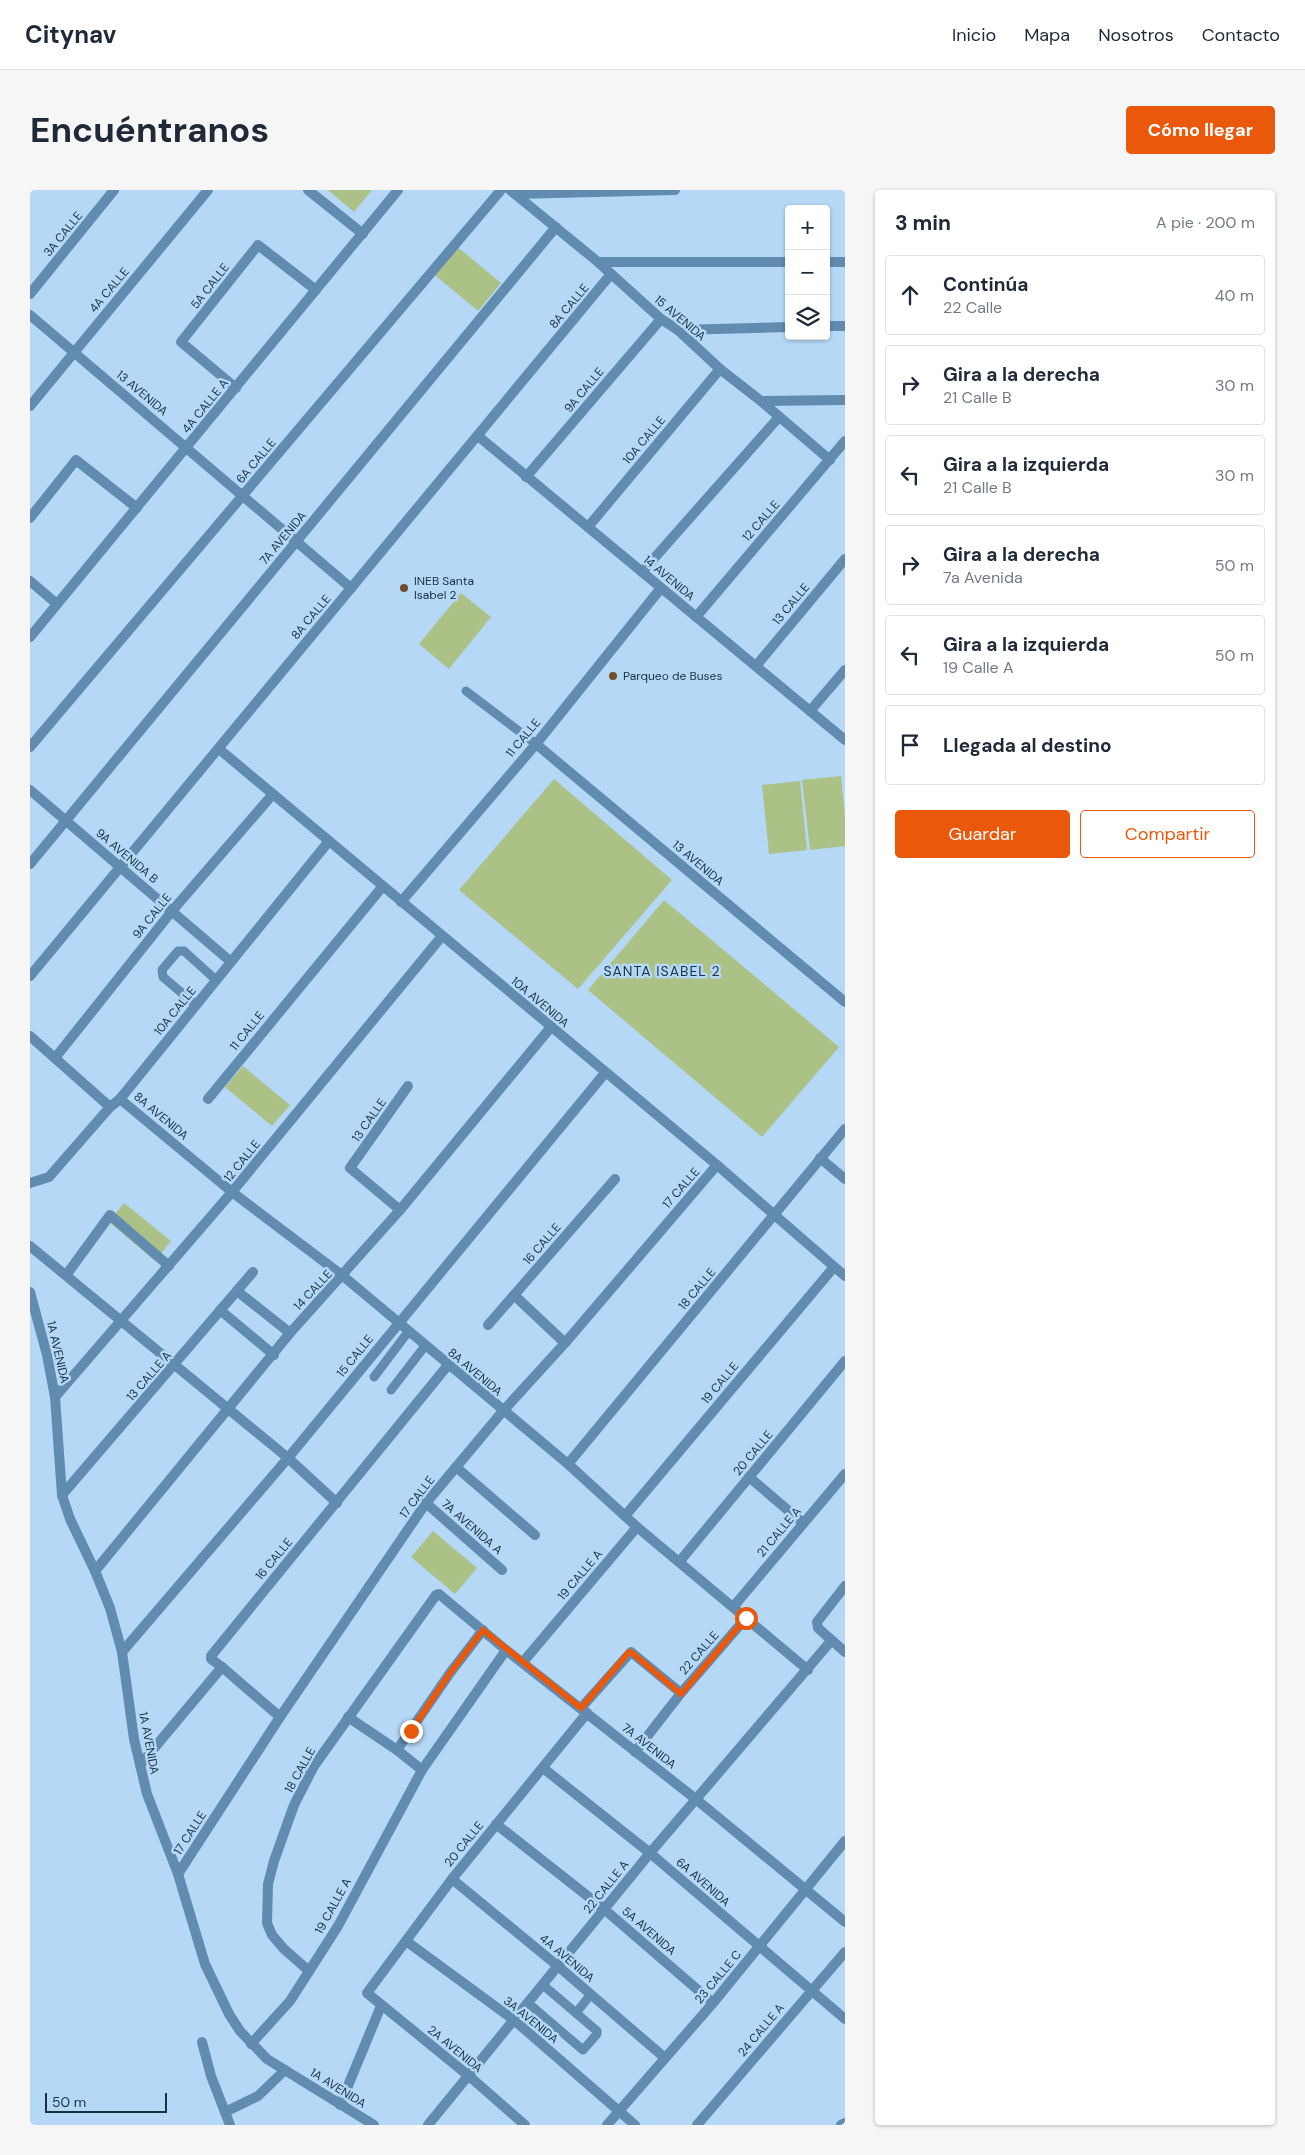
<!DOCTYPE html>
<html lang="es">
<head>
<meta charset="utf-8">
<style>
	:root { --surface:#fff; --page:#f6f6f7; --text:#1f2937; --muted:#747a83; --line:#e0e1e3; --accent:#ea580c }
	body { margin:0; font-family:"DM Sans",sans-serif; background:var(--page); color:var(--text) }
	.controls { position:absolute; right:15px; top:15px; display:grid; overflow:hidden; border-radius:5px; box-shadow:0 1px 4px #0004 }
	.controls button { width:45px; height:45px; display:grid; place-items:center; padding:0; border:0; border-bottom:1px solid var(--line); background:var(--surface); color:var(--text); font:25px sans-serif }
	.scale { position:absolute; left:15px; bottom:12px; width:122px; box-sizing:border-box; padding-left:5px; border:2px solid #183145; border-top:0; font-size:14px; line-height:18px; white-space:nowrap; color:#183145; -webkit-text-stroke:4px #b5d8f7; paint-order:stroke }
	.stop { position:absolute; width:15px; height:15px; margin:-11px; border:4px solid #ea580c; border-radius:50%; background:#fff }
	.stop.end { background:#ea580c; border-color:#fff; box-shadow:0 1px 5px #0008 }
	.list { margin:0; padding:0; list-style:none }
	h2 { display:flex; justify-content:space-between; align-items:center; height:65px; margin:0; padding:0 20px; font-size:21px }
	h2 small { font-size:16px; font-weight:400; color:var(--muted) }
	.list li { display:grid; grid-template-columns:32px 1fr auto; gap:15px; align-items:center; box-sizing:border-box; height:80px; margin:0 10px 10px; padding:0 10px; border:1px solid var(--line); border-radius:5px }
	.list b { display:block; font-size:19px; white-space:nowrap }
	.list p { margin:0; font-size:16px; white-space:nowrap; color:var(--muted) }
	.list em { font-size:16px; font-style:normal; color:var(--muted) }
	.actions { display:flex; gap:10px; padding:15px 20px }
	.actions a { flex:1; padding:11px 0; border:1px solid var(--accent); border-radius:5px; text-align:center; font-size:18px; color:var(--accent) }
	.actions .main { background:var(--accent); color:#fff }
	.icon { flex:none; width:28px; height:28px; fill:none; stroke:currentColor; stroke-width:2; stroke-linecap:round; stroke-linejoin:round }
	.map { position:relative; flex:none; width:815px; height:1935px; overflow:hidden; border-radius:5px }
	header { display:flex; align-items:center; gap:30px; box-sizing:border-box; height:70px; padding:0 25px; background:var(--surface); border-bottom:1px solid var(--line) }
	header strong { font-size:24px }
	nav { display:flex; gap:28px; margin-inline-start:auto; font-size:18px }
	.intro { display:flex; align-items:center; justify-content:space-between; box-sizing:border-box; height:120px; padding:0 30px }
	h1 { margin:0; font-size:35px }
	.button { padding:12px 22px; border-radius:5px; background:var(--accent); color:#fff; font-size:18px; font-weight:700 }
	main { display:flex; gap:30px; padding:0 30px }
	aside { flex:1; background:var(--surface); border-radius:5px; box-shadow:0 1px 4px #0004 }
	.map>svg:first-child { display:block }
	.grass { fill:#abc185 }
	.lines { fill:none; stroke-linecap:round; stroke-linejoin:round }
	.lane { stroke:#618baf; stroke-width:9 }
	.street { stroke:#618baf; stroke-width:10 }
	.route { stroke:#ea580c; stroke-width:6 }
	.poi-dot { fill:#734f29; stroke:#b5d8f7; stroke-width:2 }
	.labels { text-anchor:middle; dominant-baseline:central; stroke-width:5; stroke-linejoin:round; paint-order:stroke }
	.street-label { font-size:12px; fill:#183145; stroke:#b5d8f7 }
	.poi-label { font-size:12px; fill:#183145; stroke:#b5d8f7; text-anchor:start }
	.neighbourhood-label { font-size:14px; letter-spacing:1px; fill:#183145; stroke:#b5d8f7 }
</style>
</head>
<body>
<header>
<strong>Citynav</strong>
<nav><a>Inicio</a><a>Mapa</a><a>Nosotros</a><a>Contacto</a></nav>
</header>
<div class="intro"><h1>Encuéntranos</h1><a class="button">Cómo llegar</a></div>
<main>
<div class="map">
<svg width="815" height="1935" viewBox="0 0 815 1935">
	<rect width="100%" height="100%" fill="#b5d8f7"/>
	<g class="grass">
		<polygon points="298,0 342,0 324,22"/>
		<polygon points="424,54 471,93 448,121 401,82"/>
		<polygon points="431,403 461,427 419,479 389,454"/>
		<polygon points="811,586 815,627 815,656 780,660 772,590"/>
		<polygon points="524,589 642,690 548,799 429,700"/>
		<polygon points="770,591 777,660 739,664 732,595"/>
		<polygon points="634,710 809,857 732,947 558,800"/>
		<polygon points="213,876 260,915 242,936 195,897"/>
		<polygon points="94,1013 141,1051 125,1071 79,1032"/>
		<polygon points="403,1341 447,1378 425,1404 381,1367"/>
	</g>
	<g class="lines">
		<g class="lane">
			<polyline points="436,501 506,554"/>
			<polyline points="166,815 133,787 132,780 148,761 154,761 186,790"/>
			<polyline points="344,1187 378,1142"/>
			<polyline points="361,1200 395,1156"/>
			<polyline points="513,1795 546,1823"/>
			<polyline points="498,1813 553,1860 567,1844 567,1841 546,1823 561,1804"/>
		</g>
		<g class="street">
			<polyline points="278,0 333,44"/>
			<polyline points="480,0 568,72 631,129 648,140 690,179 731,211 800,270"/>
			<polyline points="485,1 485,4 645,0"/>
			<polyline points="568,72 759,72"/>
			<polyline points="796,72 815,72"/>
			<polyline points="0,104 84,0"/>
			<polyline points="0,125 321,398"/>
			<polyline points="796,136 815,136"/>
			<polyline points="648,140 759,137"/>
			<polyline points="206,198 151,152 228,55 286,100"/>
			<polyline points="731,211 815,210"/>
			<polyline points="0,216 178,0"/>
			<polyline points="448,246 815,550"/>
			<polyline points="496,287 631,129"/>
			<polyline points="0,328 46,270 107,318"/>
			<polyline points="558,337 690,179"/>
			<polyline points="612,382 749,227"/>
			<polyline points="0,391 27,414"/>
			<polyline points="666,427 815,251"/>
			<polyline points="0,447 368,0"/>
			<polyline points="726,476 815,369"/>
			<polyline points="780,521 815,480"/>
			<polyline points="506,554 815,812"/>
			<polyline points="0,557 471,0"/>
			<polyline points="189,559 687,975 815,1086"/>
			<polyline points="0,600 200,771"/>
			<polyline points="0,674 526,37"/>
			<polyline points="371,712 506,554 631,398"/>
			<polyline points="0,786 581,84"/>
			<polyline points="0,846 80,917"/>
			<polyline points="25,868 142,721 243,604"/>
			<polyline points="90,909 202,1002 313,1086 538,1274 607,1337 778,1480"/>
			<polyline points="178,909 353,696"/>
			<polyline points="790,968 815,989"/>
			<polyline points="0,993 19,987 80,917 90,909 299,651"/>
			<polyline points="370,1020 320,978 378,896"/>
			<polyline points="0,1056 258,1268 307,1313"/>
			<polyline points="37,1084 80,1025 139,1076"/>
			<polyline points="207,1101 260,1143"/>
			<polyline points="0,1102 17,1165 25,1207 32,1305 40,1329 65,1381 80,1418 92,1462 104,1549 117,1604 148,1684 175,1774 199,1824 210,1841 237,1869 344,1935"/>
			<polyline points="484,1105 535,1153"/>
			<polyline points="190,1120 244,1165"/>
			<polyline points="458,1135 585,989"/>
			<polyline points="25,1207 202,1002 412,746"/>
			<polyline points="538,1274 815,939"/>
			<polyline points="426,1277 505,1345"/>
			<polyline points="719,1287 773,1333"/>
			<polyline points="32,1305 223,1082"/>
			<polyline points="396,1313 472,1380"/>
			<polyline points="595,1326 804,1077"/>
			<polyline points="650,1371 815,1171"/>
			<polyline points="65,1381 260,1143 370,1020 521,837"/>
			<polyline points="815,1396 787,1432 788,1438 815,1462"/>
			<polyline points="704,1416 815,1284"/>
			<polyline points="92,1462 258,1268 575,883"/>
			<polyline points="493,1472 607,1337"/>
			<polyline points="192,1477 250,1527"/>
			<polyline points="551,1518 601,1462 651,1503"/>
			<polyline points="318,1527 367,1560 392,1580"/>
			<polyline points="367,1560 420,1483 453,1440"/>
			<polyline points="605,1562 651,1503 716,1428"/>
			<polyline points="110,1575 192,1477 181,1469 181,1466 418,1175"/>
			<polyline points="513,1578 620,1663 815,1829"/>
			<polyline points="466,1634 574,1719 683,1813"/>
			<polyline points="148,1684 250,1527 396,1313 473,1221 535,1153 687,975"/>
			<polyline points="422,1689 529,1777 635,1868"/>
			<polyline points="376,1751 484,1830 605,1935"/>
			<polyline points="279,1781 254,1759 242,1745 237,1733 238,1694 244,1671 264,1615 284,1576 406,1405 409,1404 476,1460 667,1610 815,1732"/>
			<polyline points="172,1852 181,1886 200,1935"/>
			<polyline points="221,1854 260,1811 308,1736 392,1580 476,1460"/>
			<polyline points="310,1915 351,1816"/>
			<polyline points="195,1922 228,1906 255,1880"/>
			<polyline points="398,1935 620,1663 801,1451"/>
			<polyline points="495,1935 439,1886 337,1803 422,1689 557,1523"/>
			<polyline points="577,1935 683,1813 815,1651"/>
			<polyline points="667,1935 815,1762"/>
			<polyline points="811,1935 815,1933"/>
		</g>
	</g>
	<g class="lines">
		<polyline class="route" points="381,1541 420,1483 453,1440 551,1518 599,1462 601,1462 651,1504 716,1428"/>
	</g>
	<g class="poi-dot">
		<circle cx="374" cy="398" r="5"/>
		<circle cx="583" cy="486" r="5"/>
	</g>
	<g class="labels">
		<g class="street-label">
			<text transform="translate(33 44) rotate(-51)">3A CALLE</text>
			<text transform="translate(180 96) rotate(-52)">5A CALLE</text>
			<text transform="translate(79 100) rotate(-50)">4A CALLE</text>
			<text transform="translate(539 116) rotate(-50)">8A CALLE</text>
			<text transform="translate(650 128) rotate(40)">15 AVENIDA</text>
			<text transform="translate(554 200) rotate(-50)">9A CALLE</text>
			<text transform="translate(112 203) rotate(40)">13 AVENIDA</text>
			<text transform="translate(175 216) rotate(-51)">4A CALLE A</text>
			<text transform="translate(614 250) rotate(-50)">10A CALLE</text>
			<text transform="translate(226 271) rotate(-50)">6A CALLE</text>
			<text transform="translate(731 331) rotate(-49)">12 CALLE</text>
			<text transform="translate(253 348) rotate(-50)">7A AVENIDA</text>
			<text transform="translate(639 388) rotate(40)">14 AVENIDA</text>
			<text transform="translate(761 414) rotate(-50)">13 CALLE</text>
			<text transform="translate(281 427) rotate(-50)">8A CALLE</text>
			<text transform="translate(493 548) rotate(-50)">11 CALLE</text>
			<text transform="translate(97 666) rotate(40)">9A AVENIDA B</text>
			<text transform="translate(668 673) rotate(40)">13 AVENIDA</text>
			<text transform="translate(122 726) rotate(-51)">9A CALLE</text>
			<text transform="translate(510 812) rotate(40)">10A AVENIDA</text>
			<text transform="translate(145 821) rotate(-51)">10A CALLE</text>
			<text transform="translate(217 841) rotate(-51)">11 CALLE</text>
			<text transform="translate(131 926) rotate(40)">8A AVENIDA</text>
			<text transform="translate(339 930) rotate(-55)">13 CALLE</text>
			<text transform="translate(212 971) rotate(-51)">12 CALLE</text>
			<text transform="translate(651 998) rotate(-49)">17 CALLE</text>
			<text transform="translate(512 1054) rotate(-49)">16 CALLE</text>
			<text transform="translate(667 1099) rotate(-50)">18 CALLE</text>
			<text transform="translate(283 1100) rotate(-47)">14 CALLE</text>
			<text transform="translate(28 1162) rotate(77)">1A AVENIDA</text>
			<text transform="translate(325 1166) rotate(-51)">15 CALLE</text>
			<text transform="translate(445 1182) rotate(40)">8A AVENIDA</text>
			<text transform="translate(119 1186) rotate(-49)">13 CALLE A</text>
			<text transform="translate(690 1193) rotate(-50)">19 CALLE</text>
			<text transform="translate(723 1263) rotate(-50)">20 CALLE</text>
			<text transform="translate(387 1307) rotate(-53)">17 CALLE</text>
			<text transform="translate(442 1337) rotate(41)">7A AVENIDA A</text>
			<text transform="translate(749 1342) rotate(-50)">21 CALLE A</text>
			<text transform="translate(244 1369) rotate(-50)">16 CALLE</text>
			<text transform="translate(550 1385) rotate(-50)">19 CALLE A</text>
			<text transform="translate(669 1463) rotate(-49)">22 CALLE</text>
			<text transform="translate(119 1553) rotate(79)">1A AVENIDA</text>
			<text transform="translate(619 1556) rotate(38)">7A AVENIDA</text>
			<text transform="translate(270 1580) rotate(-61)">18 CALLE</text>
			<text transform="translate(160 1643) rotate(-57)">17 CALLE</text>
			<text transform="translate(434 1654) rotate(-51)">20 CALLE</text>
			<text transform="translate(673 1692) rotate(41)">6A AVENIDA</text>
			<text transform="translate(576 1697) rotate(-51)">22 CALLE A</text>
			<text transform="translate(303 1716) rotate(-61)">19 CALLE A</text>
			<text transform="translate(619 1741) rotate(41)">5A AVENIDA</text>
			<text transform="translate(537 1768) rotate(40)">4A AVENIDA</text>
			<text transform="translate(688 1787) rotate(-50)">23 CALLE C</text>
			<text transform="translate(501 1830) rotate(39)">3A AVENIDA</text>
			<text transform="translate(731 1840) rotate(-50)">24 CALLE A</text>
			<text transform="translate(425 1859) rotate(39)">2A AVENIDA</text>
			<text transform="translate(308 1898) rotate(32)">1A AVENIDA</text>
		</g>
		<g class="poi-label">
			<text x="384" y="391">INEB Santa<tspan x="384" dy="14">Isabel 2</tspan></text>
			<text x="593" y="486">Parqueo de Buses</text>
		</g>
		<g class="neighbourhood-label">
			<text x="632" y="781">SANTA ISABEL 2</text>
		</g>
	</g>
</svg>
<div class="controls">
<button>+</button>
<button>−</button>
<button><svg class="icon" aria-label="layers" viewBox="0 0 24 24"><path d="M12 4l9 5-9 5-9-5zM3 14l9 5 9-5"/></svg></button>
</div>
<div class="scale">50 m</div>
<div class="stop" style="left:716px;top:1428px"></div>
<div class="stop end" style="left:381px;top:1541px"></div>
</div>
<aside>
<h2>3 min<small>A pie · 200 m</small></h2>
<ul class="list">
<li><svg class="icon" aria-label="ahead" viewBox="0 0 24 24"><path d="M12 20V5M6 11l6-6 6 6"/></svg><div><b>Continúa</b><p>22 Calle</p></div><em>40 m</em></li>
<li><svg class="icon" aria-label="right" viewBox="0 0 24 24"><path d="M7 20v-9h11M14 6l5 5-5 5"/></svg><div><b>Gira a la derecha</b><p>21 Calle B</p></div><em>30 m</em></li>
<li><svg class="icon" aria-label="left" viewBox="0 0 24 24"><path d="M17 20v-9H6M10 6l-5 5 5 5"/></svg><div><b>Gira a la izquierda</b><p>21 Calle B</p></div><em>30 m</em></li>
<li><svg class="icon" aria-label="right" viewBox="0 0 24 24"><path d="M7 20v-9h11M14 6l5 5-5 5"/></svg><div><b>Gira a la derecha</b><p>7a Avenida</p></div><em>50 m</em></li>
<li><svg class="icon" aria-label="left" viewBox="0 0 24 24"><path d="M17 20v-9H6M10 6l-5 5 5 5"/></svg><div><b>Gira a la izquierda</b><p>19 Calle A</p></div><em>50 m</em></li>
<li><svg class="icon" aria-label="arrive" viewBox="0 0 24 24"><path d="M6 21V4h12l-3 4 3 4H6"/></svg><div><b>Llegada al destino</b></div></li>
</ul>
<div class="actions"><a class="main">Guardar</a><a>Compartir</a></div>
</aside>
</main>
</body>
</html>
